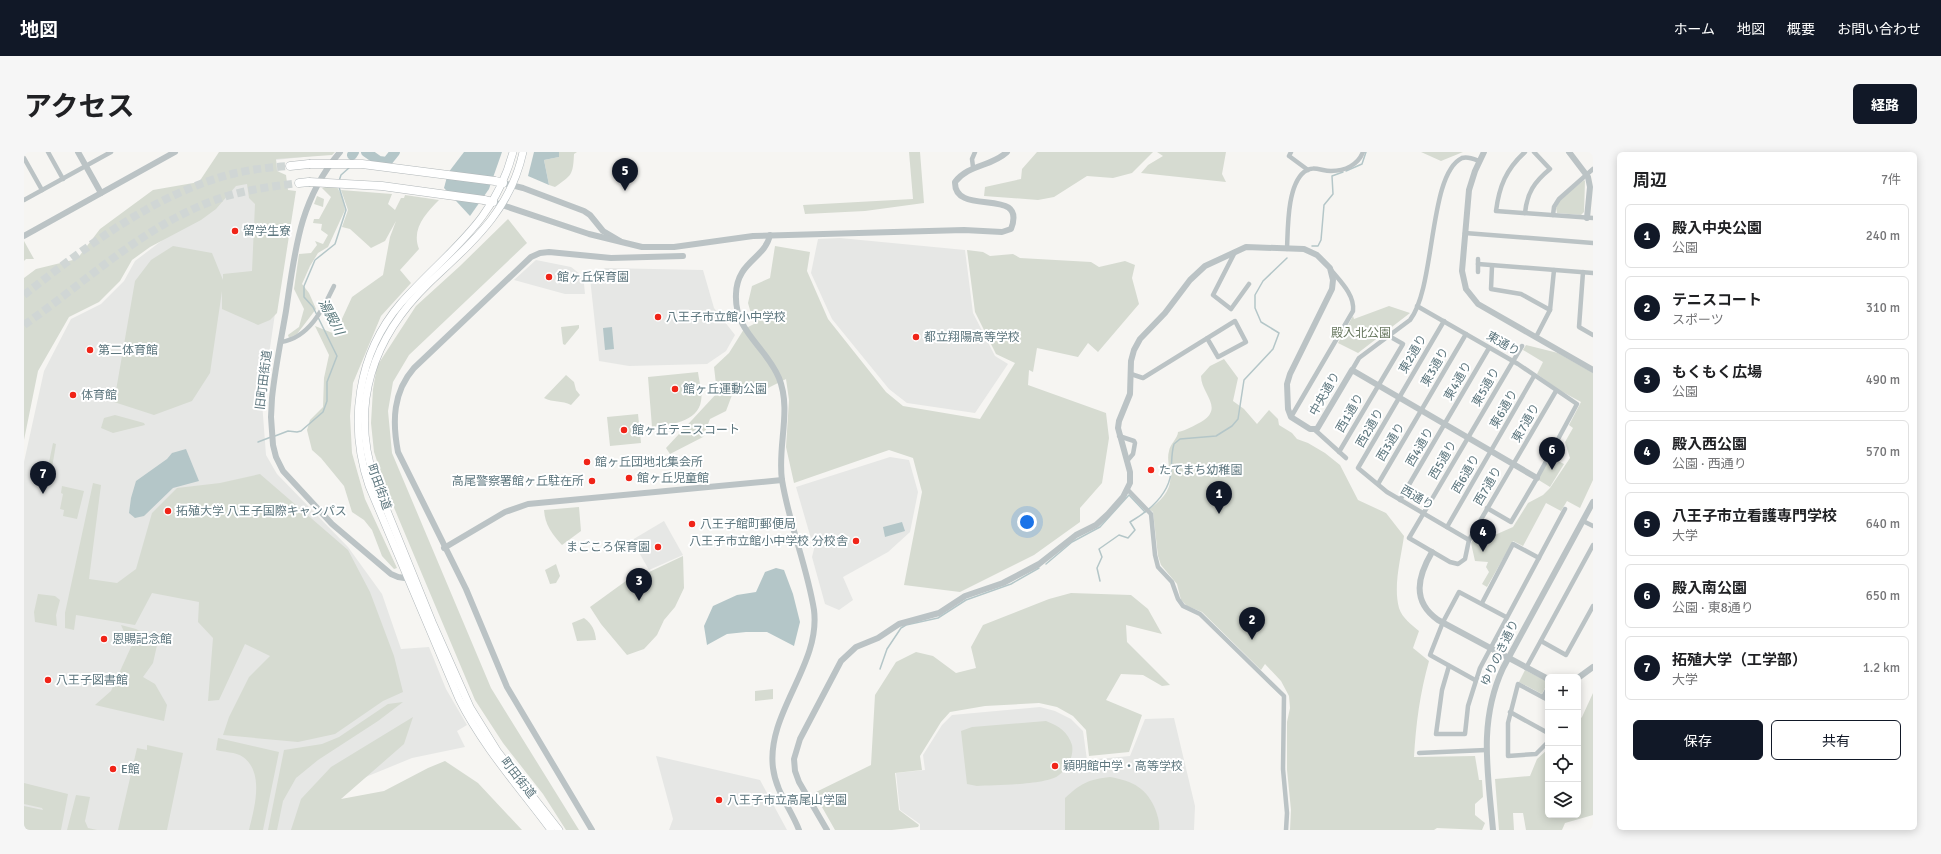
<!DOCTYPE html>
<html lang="ja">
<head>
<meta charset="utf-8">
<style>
	:root { --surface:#fff; --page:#f6f6f6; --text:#202124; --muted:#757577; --line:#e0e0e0; --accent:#111827 }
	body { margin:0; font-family:Signika,"Noto Sans JP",sans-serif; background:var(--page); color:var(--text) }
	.controls { position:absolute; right:12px; bottom:12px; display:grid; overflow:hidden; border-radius:6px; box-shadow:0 2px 10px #0003 }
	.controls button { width:36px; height:36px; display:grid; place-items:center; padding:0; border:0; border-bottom:1px solid var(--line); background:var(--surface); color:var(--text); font:20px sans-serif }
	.you { position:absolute; left:1003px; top:370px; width:14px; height:14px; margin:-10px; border:3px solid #fff; border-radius:50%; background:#1a73e8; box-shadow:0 0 0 6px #1a73e833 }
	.badge { display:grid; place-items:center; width:26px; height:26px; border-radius:50%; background:var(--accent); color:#fff; font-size:13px; font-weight:700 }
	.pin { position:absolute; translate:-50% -33px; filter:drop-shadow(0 1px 2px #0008) }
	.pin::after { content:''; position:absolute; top:21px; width:14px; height:12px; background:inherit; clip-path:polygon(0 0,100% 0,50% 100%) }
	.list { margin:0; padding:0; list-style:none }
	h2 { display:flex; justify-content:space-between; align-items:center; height:52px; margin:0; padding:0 16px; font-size:17px }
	h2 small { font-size:13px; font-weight:400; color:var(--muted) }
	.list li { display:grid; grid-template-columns:26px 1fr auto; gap:12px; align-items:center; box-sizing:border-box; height:64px; margin:0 8px 8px; padding:0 8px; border:1px solid var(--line); border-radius:6px }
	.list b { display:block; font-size:15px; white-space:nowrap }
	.list p { margin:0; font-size:13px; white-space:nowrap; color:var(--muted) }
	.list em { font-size:13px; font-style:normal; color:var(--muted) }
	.actions { display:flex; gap:8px; padding:12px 16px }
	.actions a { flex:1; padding:9px 0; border:1px solid var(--accent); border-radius:6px; text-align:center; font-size:14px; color:var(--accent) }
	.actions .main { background:var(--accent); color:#fff }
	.icon { flex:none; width:22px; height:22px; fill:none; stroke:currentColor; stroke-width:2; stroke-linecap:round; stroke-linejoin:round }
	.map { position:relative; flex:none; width:1569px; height:678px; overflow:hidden; border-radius:6px }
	header { display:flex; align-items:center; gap:24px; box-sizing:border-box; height:56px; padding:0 20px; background:var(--accent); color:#fff }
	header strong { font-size:19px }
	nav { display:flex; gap:22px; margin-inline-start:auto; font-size:14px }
	.intro { display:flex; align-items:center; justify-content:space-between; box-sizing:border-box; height:96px; padding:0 24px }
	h1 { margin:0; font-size:28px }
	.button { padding:10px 18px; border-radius:6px; background:var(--accent); color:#fff; font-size:14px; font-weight:700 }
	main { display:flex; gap:24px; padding:0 24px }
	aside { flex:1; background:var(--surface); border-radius:6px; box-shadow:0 2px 10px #0003 }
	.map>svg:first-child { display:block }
	.built { fill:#e6e7e5 }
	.green { fill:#d6dbd1 }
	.water { fill:#b4c6c8 }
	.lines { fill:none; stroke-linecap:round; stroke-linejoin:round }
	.stream { stroke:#b4c6c8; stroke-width:1.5 }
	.river { stroke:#b4c6c8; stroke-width:10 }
	.trunk-tunnel { stroke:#d0d6d5; stroke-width:8; stroke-dasharray:8 4; stroke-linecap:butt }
	.primary-casing { stroke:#b1b8bb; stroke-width:8 }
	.trunk-casing { stroke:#b1b7b9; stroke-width:9 }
	.minor { stroke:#bbc3c5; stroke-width:4.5 }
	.tertiary { stroke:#bbc3c5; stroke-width:6 }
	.primary { stroke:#fff; stroke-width:7 }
	.trunk { stroke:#fff; stroke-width:8 }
	.trunk-bridge-casing { stroke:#b1b7b9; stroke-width:9; stroke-linecap:butt }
	.trunk-bridge { stroke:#fff; stroke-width:8 }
	.poi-dot { fill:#f02418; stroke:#fff; stroke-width:1.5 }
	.labels { text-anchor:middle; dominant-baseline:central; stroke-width:4; stroke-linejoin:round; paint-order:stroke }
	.poi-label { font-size:12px; fill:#5e777f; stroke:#fff; text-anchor:start }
	.park-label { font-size:12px; fill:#67775e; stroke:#fff }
	.street-label { font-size:12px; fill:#5e777f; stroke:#fff }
	.water-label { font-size:13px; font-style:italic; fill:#59787c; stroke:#fff }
</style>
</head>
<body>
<header>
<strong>地図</strong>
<nav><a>ホーム</a><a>地図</a><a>概要</a><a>お問い合わせ</a></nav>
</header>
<div class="intro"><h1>アクセス</h1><a class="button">経路</a></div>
<main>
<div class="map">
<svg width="1569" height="678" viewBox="0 0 1569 678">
	<rect width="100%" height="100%" fill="#f6f5f2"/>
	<g class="built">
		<polygon points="201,0 297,3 252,8 265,72 263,80 238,250 242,303 253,322 324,395 358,442 377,497 405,495 422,537 443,573 433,579 441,595 388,606 310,638 286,678 0,678 0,310 20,219 47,167 77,152 100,129 111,109 157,74"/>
		<polygon points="816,86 941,98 949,161 971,204 984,212 951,261 883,251 865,237 808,167 787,121 794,87"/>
		<polygon points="512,108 547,115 556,122 560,132 561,142 541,142 490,128"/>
		<polygon points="581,116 679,118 690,156 711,183 702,199 683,212 605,214 575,209 566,126"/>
		<polygon points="866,305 885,308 894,340 886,380 864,400 819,425 829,448 815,458 801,452 788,405 790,397 772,335"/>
		<polygon points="640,369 659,403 625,418 608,388"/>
		<polygon points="1016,555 1031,559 1047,567 1059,579 1063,608 1106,604 1121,567 1150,566 1171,654 1170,678 896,678 896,672 876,658 872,621 901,618 899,603 918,573 928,563"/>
		<polygon points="632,604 736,628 763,678 645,678 649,667"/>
	</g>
	<g class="green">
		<polygon points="195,0 311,0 308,3 252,7 253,19 262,23 264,38 272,39 253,161 246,168 234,173 198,157 198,139 186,221 168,249 130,263 90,250 111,129 127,108 149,94 188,101 199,128 199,122 228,119 231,52 225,46 223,32 212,34 192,57 177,68 126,95 108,108 96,129 75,150 45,165 14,219 0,288 0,126 12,117 53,107 76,77 129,38 175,30"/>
		<path d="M535,0H553L550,2C549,23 548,23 531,35L525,33L520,8L535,5Z"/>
		<polygon points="885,0 896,0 900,51 841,59 781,62 779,53 889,47"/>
		<polygon points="1013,0 1129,0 1108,21 1089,26 1063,24 1030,45 1014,48 960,44 961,35 997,27 998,17"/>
		<polygon points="1133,0 1202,0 1198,22 1202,30 1117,21 1124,13 1139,4"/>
		<polygon points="1397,0 1439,0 1417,9"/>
		<polygon points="1560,28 1561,29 1560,60 1557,63 1533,61 1532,56 1536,48"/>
		<polygon points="309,33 313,35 318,44 321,58 304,95 294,101 286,114 278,132 285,141 292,157 273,182 265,186 264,183 275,175 280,157 270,137 275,102 287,101 293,93 291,89 299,92 304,83 297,78 298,72 289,71 290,67 295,67 307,45 298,36"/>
		<path d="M317,38L368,42L364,52L371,58L377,46H380L381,43L415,48C402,61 387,77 395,97L376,118L387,131L357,164L329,231L326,264L328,301L341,347L373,416L370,417L358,404L348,378L340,368L328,360L320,334L297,306L288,298L283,278L286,268L299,255L300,226L305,203L291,174L311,182L328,145L359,123L366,85L372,69L361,89L347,96L326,77L318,75L324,58Z"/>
		<polygon points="293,44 300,47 299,55 290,52"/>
		<polygon points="484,67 503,91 385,203 369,230 364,259 368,301 467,536 555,678 542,678 519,642 479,591 451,548 363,339 350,300 347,271 349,237 353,214 392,154 436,114"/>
		<polygon points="0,89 10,107 2,107 0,109"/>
		<polygon points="751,94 786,100 783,119 804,167 862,240 879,254 956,267 991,211 972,202 951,160 943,98 959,100 966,104 989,102 996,106 1067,110 1075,115 1101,109 1111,113 1108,126 1115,152 1074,200 1064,191 1054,205 1013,196 1009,220 1005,218 1004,233 1082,261 1085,286 1078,331 1056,356 1056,370 1010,403 936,440 880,433 898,340 889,306 865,298 770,331 762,295 765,248 762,227 744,236 708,243 702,259 686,267 679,285 646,302 642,296 693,241 690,215 705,201 720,177 730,172 724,151 728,134 746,126"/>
		<polygon points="1365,154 1386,161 1334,201 1314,191 1329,164 1330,167"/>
		<polygon points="555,173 555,176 541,193 539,192 537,175"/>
		<polygon points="1502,193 1534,201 1569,221 1569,328 1556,356 1543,349 1537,359 1522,351 1499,394 1489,389 1463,435 1458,432 1465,420 1462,415 1464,410 1451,409 1447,391 1451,384 1452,385 1459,380 1464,386 1489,375 1504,351 1519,343 1526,336 1546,306 1541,290 1549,276 1545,273 1557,250 1535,238 1513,222 1519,210 1499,198"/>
		<path d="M1200,207L1214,226L1209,249L1220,257L1233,272L1245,258L1254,267L1255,273L1268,281L1273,287L1284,291L1301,301L1316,313L1334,348L1362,361L1380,384C1377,406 1369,434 1375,456C1378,466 1388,473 1395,479L1389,496L1405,509C1396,541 1392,571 1390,605L1451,604L1455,628H1458L1459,645L1451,652V663L1461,671L1458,678L1413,676L1410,678H1266L1267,658L1263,618V570L1266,556L1265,544L1257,529L1241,512L1237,518L1178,460L1163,454L1157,448L1153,432L1137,413L1134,404L1129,360L1125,357C1137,349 1149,337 1146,321C1145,314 1143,306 1145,299C1146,292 1154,286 1154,280C1163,278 1169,274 1177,270C1201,256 1177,242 1177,224L1186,214Z"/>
		<path d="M674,220C675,229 679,241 677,249C674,270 645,273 628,275L624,225Z"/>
		<path d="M542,223L550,230L552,238L556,243L547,253C538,248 529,251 520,246Z"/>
		<polygon points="614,262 617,291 586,294 583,265"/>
		<polygon points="91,263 120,271 121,273 89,281 77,276 80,266"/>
		<polygon points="29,291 32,292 28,316 24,315"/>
		<polygon points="1526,305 1540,312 1526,335 1513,327"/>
		<polygon points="236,322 324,398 346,440 370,504 379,540 359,549 311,582 274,590 199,583 205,565 225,525 246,504 221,492 195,548 184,549 189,486 174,470 175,450 128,441 111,473 52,463 50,478 41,476 41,461 69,331 77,333 65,427 93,431 112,417 128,361 153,336 196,331"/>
		<polygon points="38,334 60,339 53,367 39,364 40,358 36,357 39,342 37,341"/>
		<path d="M555,355L557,379L538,393C528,382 521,373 520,358Z"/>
		<polygon points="659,404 660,436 651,455 640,468 633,483 620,497 603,503 577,472 566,455 617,418 621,422"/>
		<polygon points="532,412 536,424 532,431 526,432 521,418"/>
		<polygon points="1047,441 1107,443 1124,457 1138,482 1102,473 1103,490 1146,533 1138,534 1119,523 1097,522 1082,548 1118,563 1105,600 1065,604 1062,578 1049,564 1033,555 1015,551 961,554 926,560 917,570 896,604 898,618 871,621 875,658 895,673 894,675 868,678 811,678 790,641 847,613 851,543 872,510 892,500 909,504 932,521 952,516 947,495 959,473 1025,447"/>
		<polygon points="14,442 31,444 36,448 32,463 33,474 11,470 10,460"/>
		<path d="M560,466C568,472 571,478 572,488L553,489L548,471Z"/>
		<polygon points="97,473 112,477 134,489 129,511 119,525 131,532 143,553 140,569 71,553 87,539 107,495"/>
		<polygon points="1501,518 1524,530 1518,542 1495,530"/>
		<polygon points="749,537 749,547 731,549 731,539"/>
		<polygon points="1569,541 1569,663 1541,671 1538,678 1502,678 1499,661 1489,661 1490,678 1475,678 1471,627 1506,624 1513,607 1524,597 1524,663 1554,663 1554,569 1558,565"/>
		<polygon points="379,550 354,569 294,608 272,626 259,649 253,678 244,678 260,598 298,592 315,585 364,552"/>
		<polygon points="389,565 380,592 317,647 360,639 404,616 421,609 454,631 498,678 267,678 277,647 307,615"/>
		<path d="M1022,569C1035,574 1044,580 1048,593C1049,598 1048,604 1046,608C1044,614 1040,619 1035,623C1024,633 971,633 953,634L943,632L937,579L948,575Z"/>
		<path d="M194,586L255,600L239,678H225C230,657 241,621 219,605C212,600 199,600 192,598Z"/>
		<polygon points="123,593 159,601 143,678 94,678 113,596 123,598"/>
		<path d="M1086,625C1109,629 1123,636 1132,659C1134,665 1136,672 1135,678H1041V646C1056,632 1065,627 1086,625Z"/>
		<polygon points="0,631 44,642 37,678 0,678 0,654 19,658 18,656 0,652"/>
		<polygon points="52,643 66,645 61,669 64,676 73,678 43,678"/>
	</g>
	<g class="water">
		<polygon points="440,0 478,0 465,37 446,64 420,36 424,21"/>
		<polygon points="510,0 535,0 535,5 520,8 525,33 504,24"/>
		<polygon points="588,175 590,197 581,198 579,176"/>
		<polygon points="162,297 175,329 149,336 120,364 111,366 105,361 107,346 112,329 143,307 148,301"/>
		<polygon points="878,370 881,379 861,385 859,375"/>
		<polygon points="752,416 760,418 769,442 776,470 770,494 743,480 722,480 703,482 683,493 680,474 689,454 713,443 732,440 741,420"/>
	</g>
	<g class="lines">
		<g class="stream">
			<polyline points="327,10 328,3"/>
			<polyline points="1322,19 1338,12 1342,0"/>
			<polyline points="315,29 317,23 326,15"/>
			<polyline points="1288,94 1294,94 1297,88 1300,53 1309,42 1308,24 1319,20"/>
			<polyline points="251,284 264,279 273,280 277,279 299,260 303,249 303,230 313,204 289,155 280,145 280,134 291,108 311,92 322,58 315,35"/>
			<polyline points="234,290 247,285"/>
			<polyline points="1022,412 1048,390 1076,375 1105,343 1121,360"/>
			<path d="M1076,429L1073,416L1078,405L1075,397L1095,383L1104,386L1111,378L1106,370C1125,359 1144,344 1147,321C1148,311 1147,302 1150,292L1156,287L1192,284L1208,274L1214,267L1220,228L1249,197L1255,181L1237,170L1231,156V143L1239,129L1263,106"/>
			<polyline points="856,517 863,497 877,476 882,473 914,466 942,448 987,432 1015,416"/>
		</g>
		<g class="river">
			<polyline points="342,0 355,9 363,10 371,0"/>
			<polyline points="328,3 330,0"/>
		</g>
		<g class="trunk-tunnel">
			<path d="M0,143C63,94 133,40 212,21C230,17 248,15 266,14"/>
			<path d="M0,173C65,128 125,68 203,44C227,37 251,34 275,31"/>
		</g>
		<g class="primary-casing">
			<g id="primary">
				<path d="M489,0C470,72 423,99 377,151C333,202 324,272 345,334L435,547C459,595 495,635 527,678"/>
				<path d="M499,0C486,60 447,91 405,131C349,185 325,253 351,329L409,472L446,555L474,600L535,678"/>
			</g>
		</g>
		<g class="trunk-casing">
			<g id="trunk">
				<polyline points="266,14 285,12"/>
				<polyline points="471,29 479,31"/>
				<polyline points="275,31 285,30"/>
				<polyline points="460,48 469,50"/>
			</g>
		</g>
		<g class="minor">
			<polyline points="24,0 39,27"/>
			<polyline points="1267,0 1265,4 1284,18"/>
			<path d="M1501,0C1482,17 1475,35 1472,59L1569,66"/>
			<polyline points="0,6 18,38"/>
			<polyline points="949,15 948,7 951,0"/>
			<polyline points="0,48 87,0"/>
			<path d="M1501,61C1503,41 1510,30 1526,17L1510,0"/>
			<polyline points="1529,63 1530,55 1535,47 1569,17"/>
			<polyline points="1441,81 1569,91"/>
			<path d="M1263,97C1264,76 1263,34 1280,20C1289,13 1297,19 1307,19C1321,19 1334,13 1339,0"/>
			<polyline points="1211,100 1189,143 1207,157 1225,132"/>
			<polyline points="1454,112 1569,121"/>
			<polyline points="1468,114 1467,137 1497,142 1526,158"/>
			<polyline points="1454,120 1454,107"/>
			<polyline points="1559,120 1555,175 1569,183"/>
			<polyline points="1393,154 1494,212 1553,252 1513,326 1487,370 1463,356"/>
			<polyline points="1420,169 1334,316 1363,340 1445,388"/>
			<polyline points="1512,185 1526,158 1530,118"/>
			<path d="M257,190C285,186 299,157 310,134"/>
			<polyline points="1498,194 1385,386 1426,410 1434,412 1441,407 1445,388 1532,239"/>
			<path d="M1328,218L1335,206L1386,168C1412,135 1404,22 1438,6C1444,4 1450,7 1455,9"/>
			<polyline points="1107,222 1119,226 1211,169 1222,190 1194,205 1183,186"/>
			<path d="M1267,265L1329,159C1331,143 1316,129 1307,118"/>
			<polyline points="1291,278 1322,306"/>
			<polyline points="1095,284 1110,289 1111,291 1109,302 1103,309"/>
			<polyline points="1315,300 1379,192 1365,184"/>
			<polyline points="1354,332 1442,182"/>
			<polyline points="1104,338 1127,362 1131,403 1134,415 1148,430 1154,447 1159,454 1176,462 1260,544 1259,617 1263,661 1262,678"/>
			<polyline points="1376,348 1465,196"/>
			<polyline points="1559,369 1569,374"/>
			<polyline points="1423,375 1510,224"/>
			<polyline points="1458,451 1489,392 1515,406"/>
			<polyline points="1517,489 1542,503 1569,454"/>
			<polyline points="1425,514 1418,538 1412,582 1441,582 1444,554 1456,516 1541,357"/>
			<polyline points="1502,516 1569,393"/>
			<polyline points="1451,528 1406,503 1419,470 1435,440 1482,465"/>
			<polyline points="1519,545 1524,536"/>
			<polyline points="1524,548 1494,532 1484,571 1484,604 1512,602 1524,590"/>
			<polyline points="1486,560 1524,581"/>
			<polyline points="1395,601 1462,598"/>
		</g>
		<g class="tertiary">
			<polyline points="54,0 77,41"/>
			<path d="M316,0C275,48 271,99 262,159C257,188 251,217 248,246L247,265L249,293L252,305L259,319L308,372L367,422L374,425L387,427"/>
			<polyline points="1460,0 1451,19 1445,38 1438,119 1442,137 1454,152 1569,218"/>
			<polyline points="1545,0 1564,25 1566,35 1563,66"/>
			<polyline points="479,31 499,36 560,59 566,63 579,79 596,89"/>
			<path d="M469,50L565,82L618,95H650L729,84L940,78L978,80L987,77C1004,33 930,66 931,30C945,12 967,15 983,0"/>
			<path d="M746,83C741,107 713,109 712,142C710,180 742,194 755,226C768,258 753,295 758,328C765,372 783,414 790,458C797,513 742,561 749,616C752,640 767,657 775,678"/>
			<polyline points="0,84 151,0"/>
			<polyline points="420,396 481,360 504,352 758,328"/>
			<path d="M1408,400C1394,424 1387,449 1414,468L1524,527"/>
			<polyline points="1554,526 1569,515"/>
			<path d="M568,678L483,535L442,437L374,300C368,269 369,240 390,216L507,105L516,101L525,100L587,106L659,104"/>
			<polyline points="803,678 775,630 771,619 770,607 776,587 817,509 832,495 854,486 875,472 915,461 941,444 979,431 1015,412 1052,383 1072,373 1084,362 1099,345 1106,331 1106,320 1094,276 1095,269 1106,242 1107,209 1110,198 1116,187 1141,161 1166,128 1181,114 1222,95 1280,97 1293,103 1306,116 1309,128 1308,137 1266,222 1263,232 1264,257 1267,265 1286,277 1293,277 1328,218 1513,326"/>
			<path d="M1469,678C1464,621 1454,570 1479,516L1569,350"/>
		</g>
		<use href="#primary" class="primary"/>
		<use href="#trunk" class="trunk"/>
		<g class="trunk-bridge-casing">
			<g id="trunk-bridge">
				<polyline points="285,12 338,12 471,29"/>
				<polyline points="285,30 358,34 460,48"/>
			</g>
		</g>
		<use href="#trunk-bridge" class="trunk-bridge"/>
	</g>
	<g class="poi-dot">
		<circle cx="211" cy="79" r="4"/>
		<circle cx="525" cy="125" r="4"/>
		<circle cx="634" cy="165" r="4"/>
		<circle cx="892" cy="185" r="4"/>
		<circle cx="66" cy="198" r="4"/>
		<circle cx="651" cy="237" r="4"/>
		<circle cx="49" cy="243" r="4"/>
		<circle cx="600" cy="278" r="4"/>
		<circle cx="563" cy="310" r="4"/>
		<circle cx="1127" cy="318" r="4"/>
		<circle cx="605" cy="326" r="4"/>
		<circle cx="568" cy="329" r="4"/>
		<circle cx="144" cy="359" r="4"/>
		<circle cx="668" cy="372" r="4"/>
		<circle cx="832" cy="389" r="4"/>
		<circle cx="634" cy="395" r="4"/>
		<circle cx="80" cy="487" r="4"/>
		<circle cx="24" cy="528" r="4"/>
		<circle cx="1031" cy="614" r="4"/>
		<circle cx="89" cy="617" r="4"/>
		<circle cx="695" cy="648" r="4"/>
	</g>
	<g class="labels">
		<g class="poi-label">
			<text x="219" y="79">留学生寮</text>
			<text x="533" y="125">館ヶ丘保育園</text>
			<text x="642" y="165">八王子市立館小中学校</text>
			<text x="900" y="185">都立翔陽高等学校</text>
			<text x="74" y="198">第二体育館</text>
			<text x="659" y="237">館ヶ丘運動公園</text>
			<text x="57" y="243">体育館</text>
			<text x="608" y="278">館ヶ丘テニスコート</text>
			<text x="571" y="310">館ヶ丘団地北集会所</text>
			<text x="1135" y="318">たてまち幼稚園</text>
			<text x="613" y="326">館ヶ丘児童館</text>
			<text x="560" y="329" text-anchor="end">高尾警察署館ヶ丘駐在所</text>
			<text x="152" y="359">拓殖大学 八王子国際キャンパス</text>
			<text x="676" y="372">八王子館町郵便局</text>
			<text x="824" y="389" text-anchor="end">八王子市立館小中学校 分校舎</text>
			<text x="626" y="395" text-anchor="end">まごころ保育園</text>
			<text x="88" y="487">恩賜記念館</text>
			<text x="32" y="528">八王子図書館</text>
			<text x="1039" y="614">穎明館中学・高等学校</text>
			<text x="97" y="617">E館</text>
			<text x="703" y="648">八王子市立高尾山学園</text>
		</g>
		<g class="park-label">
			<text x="1337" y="181">殿入北公園</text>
		</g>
		<g class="street-label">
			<text transform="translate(1479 192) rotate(30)">東通り</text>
			<text transform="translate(1389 202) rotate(-60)">東2通り</text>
			<text transform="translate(1411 215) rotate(-60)">東3通り</text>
			<text transform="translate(240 228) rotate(-83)">旧町田街道</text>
			<text transform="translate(1434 229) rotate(-60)">東4通り</text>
			<text transform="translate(1462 235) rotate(-60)">東5通り</text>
			<text transform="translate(1301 242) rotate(-60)">中央通り</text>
			<text transform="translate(1480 257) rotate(-60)">東6通り</text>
			<text transform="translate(1326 261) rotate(-60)">西1通り</text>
			<text transform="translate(1502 271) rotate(-60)">東7通り</text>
			<text transform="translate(1346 276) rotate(-60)">西2通り</text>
			<text transform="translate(1367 290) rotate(-59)">西3通り</text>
			<text transform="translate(1396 295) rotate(-60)">西4通り</text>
			<text transform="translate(1419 308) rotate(-60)">西5通り</text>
			<text transform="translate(1442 322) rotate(-60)">西6通り</text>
			<text transform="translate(1464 334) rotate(-60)">西7通り</text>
			<text transform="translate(355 335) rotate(70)">町田街道</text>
			<text transform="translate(1393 346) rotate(30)">西通り</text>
			<text transform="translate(1476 501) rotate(-64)">ゆりのき通り</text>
			<text transform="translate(494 626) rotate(52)">町田街道</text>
		</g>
		<g class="water-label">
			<text transform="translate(307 165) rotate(62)">湯殿川</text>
		</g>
	</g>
</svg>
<div class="controls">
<button>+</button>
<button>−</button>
<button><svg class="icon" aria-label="locate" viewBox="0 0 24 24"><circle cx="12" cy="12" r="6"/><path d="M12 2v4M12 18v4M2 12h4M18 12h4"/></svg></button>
<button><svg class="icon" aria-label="layers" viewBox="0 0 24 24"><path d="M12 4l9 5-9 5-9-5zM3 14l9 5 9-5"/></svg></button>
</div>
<div class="you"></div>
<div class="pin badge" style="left:1195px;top:362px">1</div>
<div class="pin badge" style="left:1228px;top:488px">2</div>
<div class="pin badge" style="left:615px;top:449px">3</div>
<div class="pin badge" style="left:1459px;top:400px">4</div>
<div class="pin badge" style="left:601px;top:39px">5</div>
<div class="pin badge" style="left:1528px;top:318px">6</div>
<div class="pin badge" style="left:19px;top:342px">7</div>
</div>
<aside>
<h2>周辺<small>7件</small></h2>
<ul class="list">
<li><span class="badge">1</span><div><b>殿入中央公園</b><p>公園</p></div><em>240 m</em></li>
<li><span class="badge">2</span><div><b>テニスコート</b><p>スポーツ</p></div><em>310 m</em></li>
<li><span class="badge">3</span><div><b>もくもく広場</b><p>公園</p></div><em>490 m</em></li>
<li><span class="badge">4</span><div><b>殿入西公園</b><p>公園 · 西通り</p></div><em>570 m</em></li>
<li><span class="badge">5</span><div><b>八王子市立看護専門学校</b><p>大学</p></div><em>640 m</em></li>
<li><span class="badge">6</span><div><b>殿入南公園</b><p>公園 · 東8通り</p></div><em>650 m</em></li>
<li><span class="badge">7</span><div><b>拓殖大学（工学部）</b><p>大学</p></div><em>1.2 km</em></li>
</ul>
<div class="actions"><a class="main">保存</a><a>共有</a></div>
</aside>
</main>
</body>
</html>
